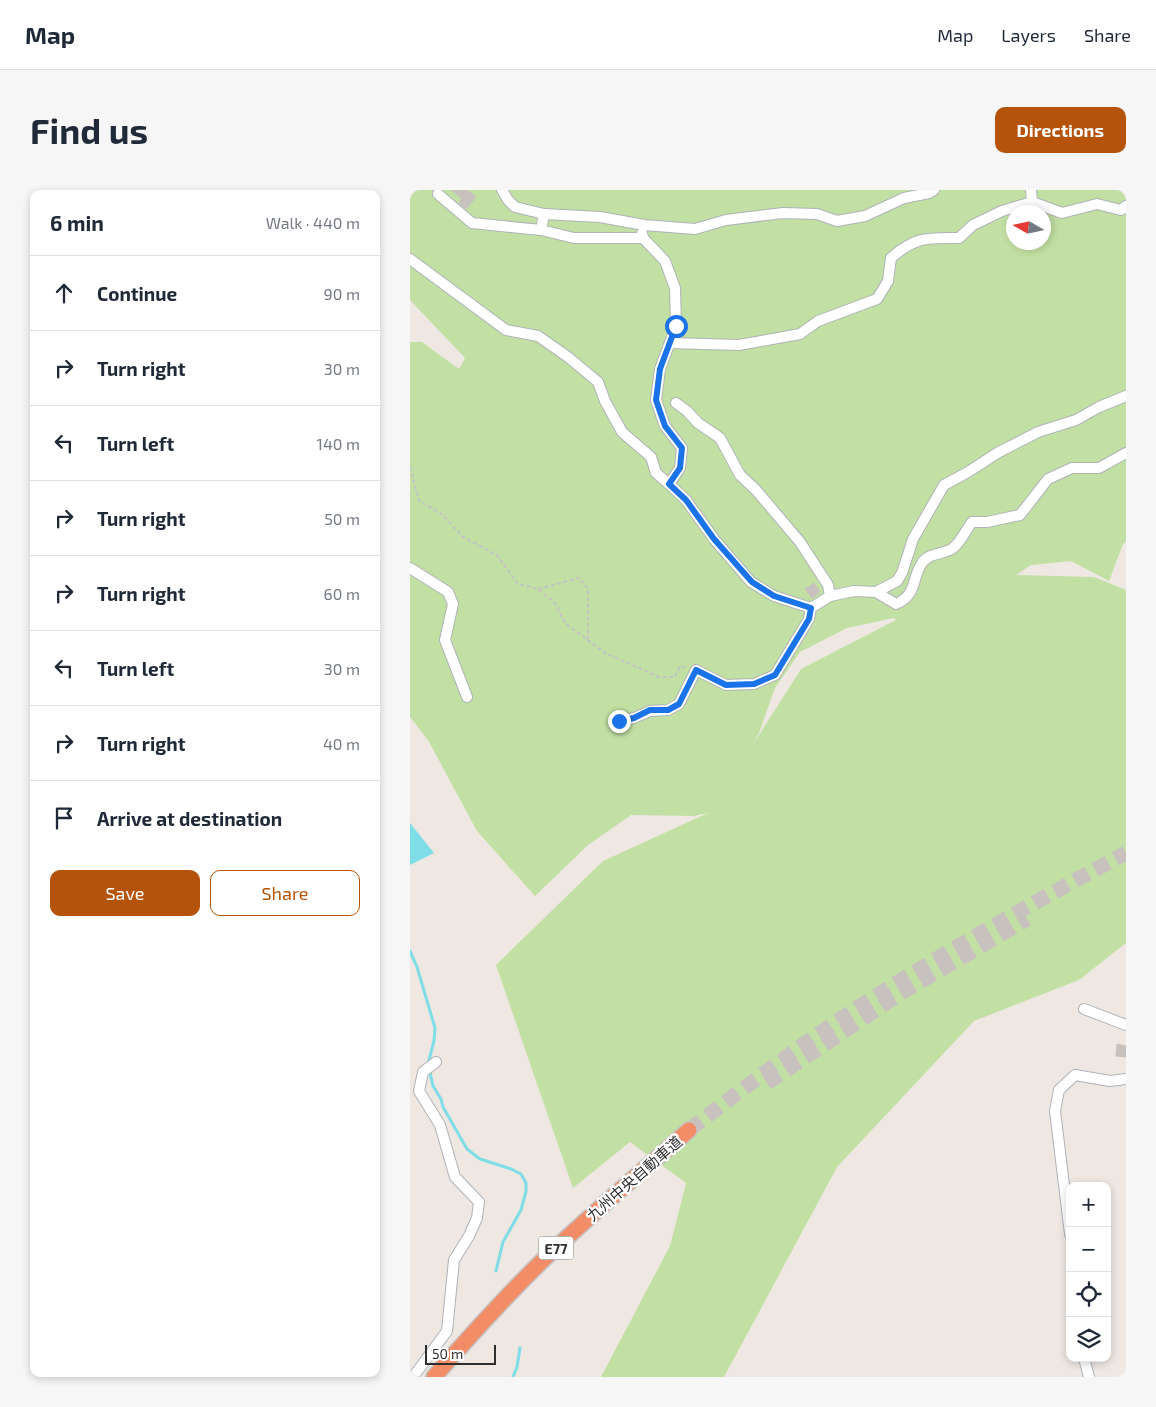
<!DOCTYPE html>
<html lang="en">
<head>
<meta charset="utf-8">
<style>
	:root { --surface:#fff; --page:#f6f6f7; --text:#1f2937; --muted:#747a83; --line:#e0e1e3; --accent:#b45309 }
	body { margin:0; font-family:"Exo 2","Noto Sans JP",sans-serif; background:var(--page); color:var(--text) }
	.controls { position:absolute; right:15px; bottom:15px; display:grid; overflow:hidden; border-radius:10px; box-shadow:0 2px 8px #0003 }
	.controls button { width:45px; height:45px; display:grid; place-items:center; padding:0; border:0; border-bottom:1px solid var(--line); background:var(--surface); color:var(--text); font:25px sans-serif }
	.compass { position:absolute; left:596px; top:15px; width:45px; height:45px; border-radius:50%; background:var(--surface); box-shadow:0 2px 8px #0003; rotate:279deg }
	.scale { position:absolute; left:15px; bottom:12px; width:71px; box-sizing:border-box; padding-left:5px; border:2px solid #2e2e2e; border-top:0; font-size:14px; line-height:18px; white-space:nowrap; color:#2e2e2e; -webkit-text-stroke:4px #fff; paint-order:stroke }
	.stop { position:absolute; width:15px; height:15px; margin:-11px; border:4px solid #1a73e8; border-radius:50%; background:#fff }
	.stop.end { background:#1a73e8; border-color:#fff; box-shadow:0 1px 5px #0008 }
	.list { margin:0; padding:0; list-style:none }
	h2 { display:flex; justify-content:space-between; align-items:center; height:65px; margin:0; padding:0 20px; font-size:21px }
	h2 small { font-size:16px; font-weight:400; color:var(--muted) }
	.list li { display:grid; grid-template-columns:32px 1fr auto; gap:15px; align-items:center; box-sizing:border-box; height:75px; padding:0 20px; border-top:1px solid var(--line) }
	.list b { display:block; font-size:19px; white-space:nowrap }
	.list em { font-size:16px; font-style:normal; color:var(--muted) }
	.actions { display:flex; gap:10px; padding:15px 20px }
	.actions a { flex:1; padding:11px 0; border:1px solid var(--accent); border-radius:10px; text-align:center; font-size:18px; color:var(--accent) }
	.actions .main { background:var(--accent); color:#fff }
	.icon { flex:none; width:28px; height:28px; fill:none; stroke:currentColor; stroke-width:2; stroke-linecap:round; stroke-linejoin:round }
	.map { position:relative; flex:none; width:716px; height:1187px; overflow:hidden; border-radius:10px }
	header { display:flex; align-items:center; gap:30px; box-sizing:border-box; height:70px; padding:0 25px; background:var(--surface); border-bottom:1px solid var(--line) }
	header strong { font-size:24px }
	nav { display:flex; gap:28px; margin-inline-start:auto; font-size:18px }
	.intro { display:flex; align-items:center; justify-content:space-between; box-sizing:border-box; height:120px; padding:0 30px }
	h1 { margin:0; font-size:35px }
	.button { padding:12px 22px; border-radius:10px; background:var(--accent); color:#fff; font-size:18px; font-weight:700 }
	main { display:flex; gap:30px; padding:0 30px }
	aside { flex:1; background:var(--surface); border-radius:10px; box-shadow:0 2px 8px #0003 }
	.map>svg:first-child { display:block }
	.green { fill:#c2e0a3; fill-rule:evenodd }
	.water { fill:#7edde7 }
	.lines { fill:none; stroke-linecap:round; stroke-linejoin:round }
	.stream { stroke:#7edde7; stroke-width:3 }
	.building { fill:#c7c2bd; stroke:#cac2bb }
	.highway-tunnel { stroke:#c8c2be; stroke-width:15; stroke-dasharray:15 8; stroke-linecap:butt }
	.minor-casing { stroke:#aeb2b9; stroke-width:12 }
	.highway-casing { stroke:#c4c4c4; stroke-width:18 }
	.path { stroke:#c4c4c4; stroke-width:2; stroke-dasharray:4 2.5; stroke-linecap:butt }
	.minor { stroke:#fff; stroke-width:10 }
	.highway { stroke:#f38d68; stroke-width:15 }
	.route { stroke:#1a73e8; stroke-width:6 }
	.labels { text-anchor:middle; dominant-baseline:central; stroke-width:4.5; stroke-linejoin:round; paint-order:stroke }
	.shield { fill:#fff; stroke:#6d6d6d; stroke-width:1 }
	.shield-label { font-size:14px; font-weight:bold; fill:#2e2e2e }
	.street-label { font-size:15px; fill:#2e2e2e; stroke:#fff }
</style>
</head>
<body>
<header>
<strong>Map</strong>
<nav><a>Map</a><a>Layers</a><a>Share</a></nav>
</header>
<div class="intro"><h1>Find us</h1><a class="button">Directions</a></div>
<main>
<aside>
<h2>6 min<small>Walk · 440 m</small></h2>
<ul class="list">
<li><svg class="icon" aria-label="ahead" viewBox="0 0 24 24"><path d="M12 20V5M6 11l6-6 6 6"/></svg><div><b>Continue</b></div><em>90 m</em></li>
<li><svg class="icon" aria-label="right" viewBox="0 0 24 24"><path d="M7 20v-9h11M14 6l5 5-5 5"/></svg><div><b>Turn right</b></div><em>30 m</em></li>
<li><svg class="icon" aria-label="left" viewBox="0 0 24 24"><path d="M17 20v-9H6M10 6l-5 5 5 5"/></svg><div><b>Turn left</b></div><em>140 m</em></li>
<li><svg class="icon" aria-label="right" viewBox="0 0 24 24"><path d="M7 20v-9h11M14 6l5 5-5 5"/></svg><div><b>Turn right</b></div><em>50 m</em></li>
<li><svg class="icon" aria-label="right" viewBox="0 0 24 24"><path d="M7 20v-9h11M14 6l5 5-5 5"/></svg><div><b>Turn right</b></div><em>60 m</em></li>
<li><svg class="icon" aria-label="left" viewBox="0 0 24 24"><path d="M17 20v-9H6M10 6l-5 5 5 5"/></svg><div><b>Turn left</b></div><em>30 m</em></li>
<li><svg class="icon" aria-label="right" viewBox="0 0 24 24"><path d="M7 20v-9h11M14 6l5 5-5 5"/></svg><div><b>Turn right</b></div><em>40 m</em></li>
<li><svg class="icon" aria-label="arrive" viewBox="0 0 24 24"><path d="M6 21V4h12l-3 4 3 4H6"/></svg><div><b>Arrive at destination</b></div></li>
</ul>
<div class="actions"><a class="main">Save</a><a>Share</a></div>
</aside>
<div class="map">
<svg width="716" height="1187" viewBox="0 0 716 1187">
	<rect width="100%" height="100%" fill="#eee7e2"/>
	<path class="green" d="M0,0H716V352L713,354L699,391L661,371L621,375L606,385L684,387L716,400V753L669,790L564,831L427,977L314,1187H191L260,1056L276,993L220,952L163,998L86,775L193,671L298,623L284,626L221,625L178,655L125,706L67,641L18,550L0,527V152H12L49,179L55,168L0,110ZM604,22H634V52H604ZM484,428L486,430L391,479L342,556L349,543L365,498L390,462L437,438Z"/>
	<polygon class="water" points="0,633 24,663 0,675"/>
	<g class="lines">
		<g class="stream">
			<polyline points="0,761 7,777 25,838 24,851 18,874 23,896 31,909 33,917 57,959 70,969 101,979 111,984 116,993 116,1001 111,1020 93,1052 86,1081"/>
			<polyline points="103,1187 107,1177 110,1158"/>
		</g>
	</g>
	<g class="building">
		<polygon points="41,0 57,0 66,7 56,19 49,13 52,9"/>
		<polygon points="404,393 410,402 402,408 395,399"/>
		<polygon points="707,854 716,856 716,867 706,866"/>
	</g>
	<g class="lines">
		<g class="highway-tunnel">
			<polyline points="357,893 491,803 617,729"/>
			<path d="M279,940C334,898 389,856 447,818C534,762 625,712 716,663"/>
		</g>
		<g class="minor-casing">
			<g id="minor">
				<polyline points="92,0 98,10 105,17 134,24 190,27 234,35 285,39 316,30 373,23 407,24 427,31 455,26 494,8 519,3 524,0"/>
				<polyline points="621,0 622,12 652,23 687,14 711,20 716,16"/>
				<polyline points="28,4 62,33 131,40 134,24"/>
				<polyline points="131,40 164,48 233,48 232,43"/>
				<polyline points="0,69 96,140 128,146 158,167 188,192 195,211 212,242 241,267 246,283 259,294 270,278 272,258 255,236 246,210 250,179 266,136 265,98 255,71 233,48"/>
				<path d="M260,153L329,155L390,144L408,131L467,109L478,91L481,68C506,46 517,48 549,48L563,35L592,21L622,12"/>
				<polyline points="259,294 276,310 304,349 341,392 364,406 401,418 420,406 418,395 390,352 346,300 330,285 310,248 288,233 277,221 266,213"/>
				<polyline points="0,378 38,402 43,414 35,450 57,507"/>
				<path d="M466,402L486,414C508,404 501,389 512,373C519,362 534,365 543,358C551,352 556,340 562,332H577L610,325L638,289L662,278H689L716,263"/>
				<polyline points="420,406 444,401 466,402 487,391 492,383 503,349 534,295 558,282 589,262 628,242 666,230 689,217 716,206"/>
				<polyline points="209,531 224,528 240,521 258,520 269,514 286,480 316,495 344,494 365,485 399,429 401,418"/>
				<polyline points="674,819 716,835"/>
				<polyline points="660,1044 645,921 649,900 665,885 700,891 716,889"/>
				<polyline points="674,1168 679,1187"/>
				<polyline points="3,1187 37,1141 44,1070 59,1046 67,1028 69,1012 45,987 30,935 9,901 13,882 26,872"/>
			</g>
		</g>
		<g class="highway-casing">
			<path id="highway" d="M24,1187C59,1147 95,1107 133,1070C180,1025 230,983 279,940"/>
		</g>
		<g class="path">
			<polyline points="0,277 9,311 33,325 53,347 87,365 108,394 128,399 145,413 155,433 195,463 249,487 265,487 270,476 277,478"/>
			<polyline points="128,399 169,388 178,399 178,450"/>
		</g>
		<use href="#minor" class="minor"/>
		<use href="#highway" class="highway"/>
	</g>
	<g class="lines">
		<polyline class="route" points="209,531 224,528 240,520 258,520 269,514 286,480 316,495 344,494 365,485 399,429 401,418 364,406 342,392 304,349 276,310 259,294 270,278 272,258 255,236 246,210 250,179 266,136"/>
	</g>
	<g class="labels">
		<rect class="shield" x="128.5" y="1046.5" width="35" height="23" rx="4"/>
		<g class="shield-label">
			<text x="146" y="1058">E77</text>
		</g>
		<g class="street-label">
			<text transform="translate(224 988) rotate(-41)">九州中央自動車道</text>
		</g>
	</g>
</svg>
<div class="controls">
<button>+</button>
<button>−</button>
<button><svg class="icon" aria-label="locate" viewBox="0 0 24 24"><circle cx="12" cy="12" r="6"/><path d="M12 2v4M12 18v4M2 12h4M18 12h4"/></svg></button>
<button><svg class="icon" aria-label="layers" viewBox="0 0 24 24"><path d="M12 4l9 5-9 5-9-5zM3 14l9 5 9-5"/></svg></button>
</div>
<svg class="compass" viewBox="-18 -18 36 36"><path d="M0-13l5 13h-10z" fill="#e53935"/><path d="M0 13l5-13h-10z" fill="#747a83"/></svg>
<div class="scale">50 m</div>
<div class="stop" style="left:266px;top:136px"></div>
<div class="stop end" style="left:209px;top:531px"></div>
</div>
</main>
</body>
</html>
